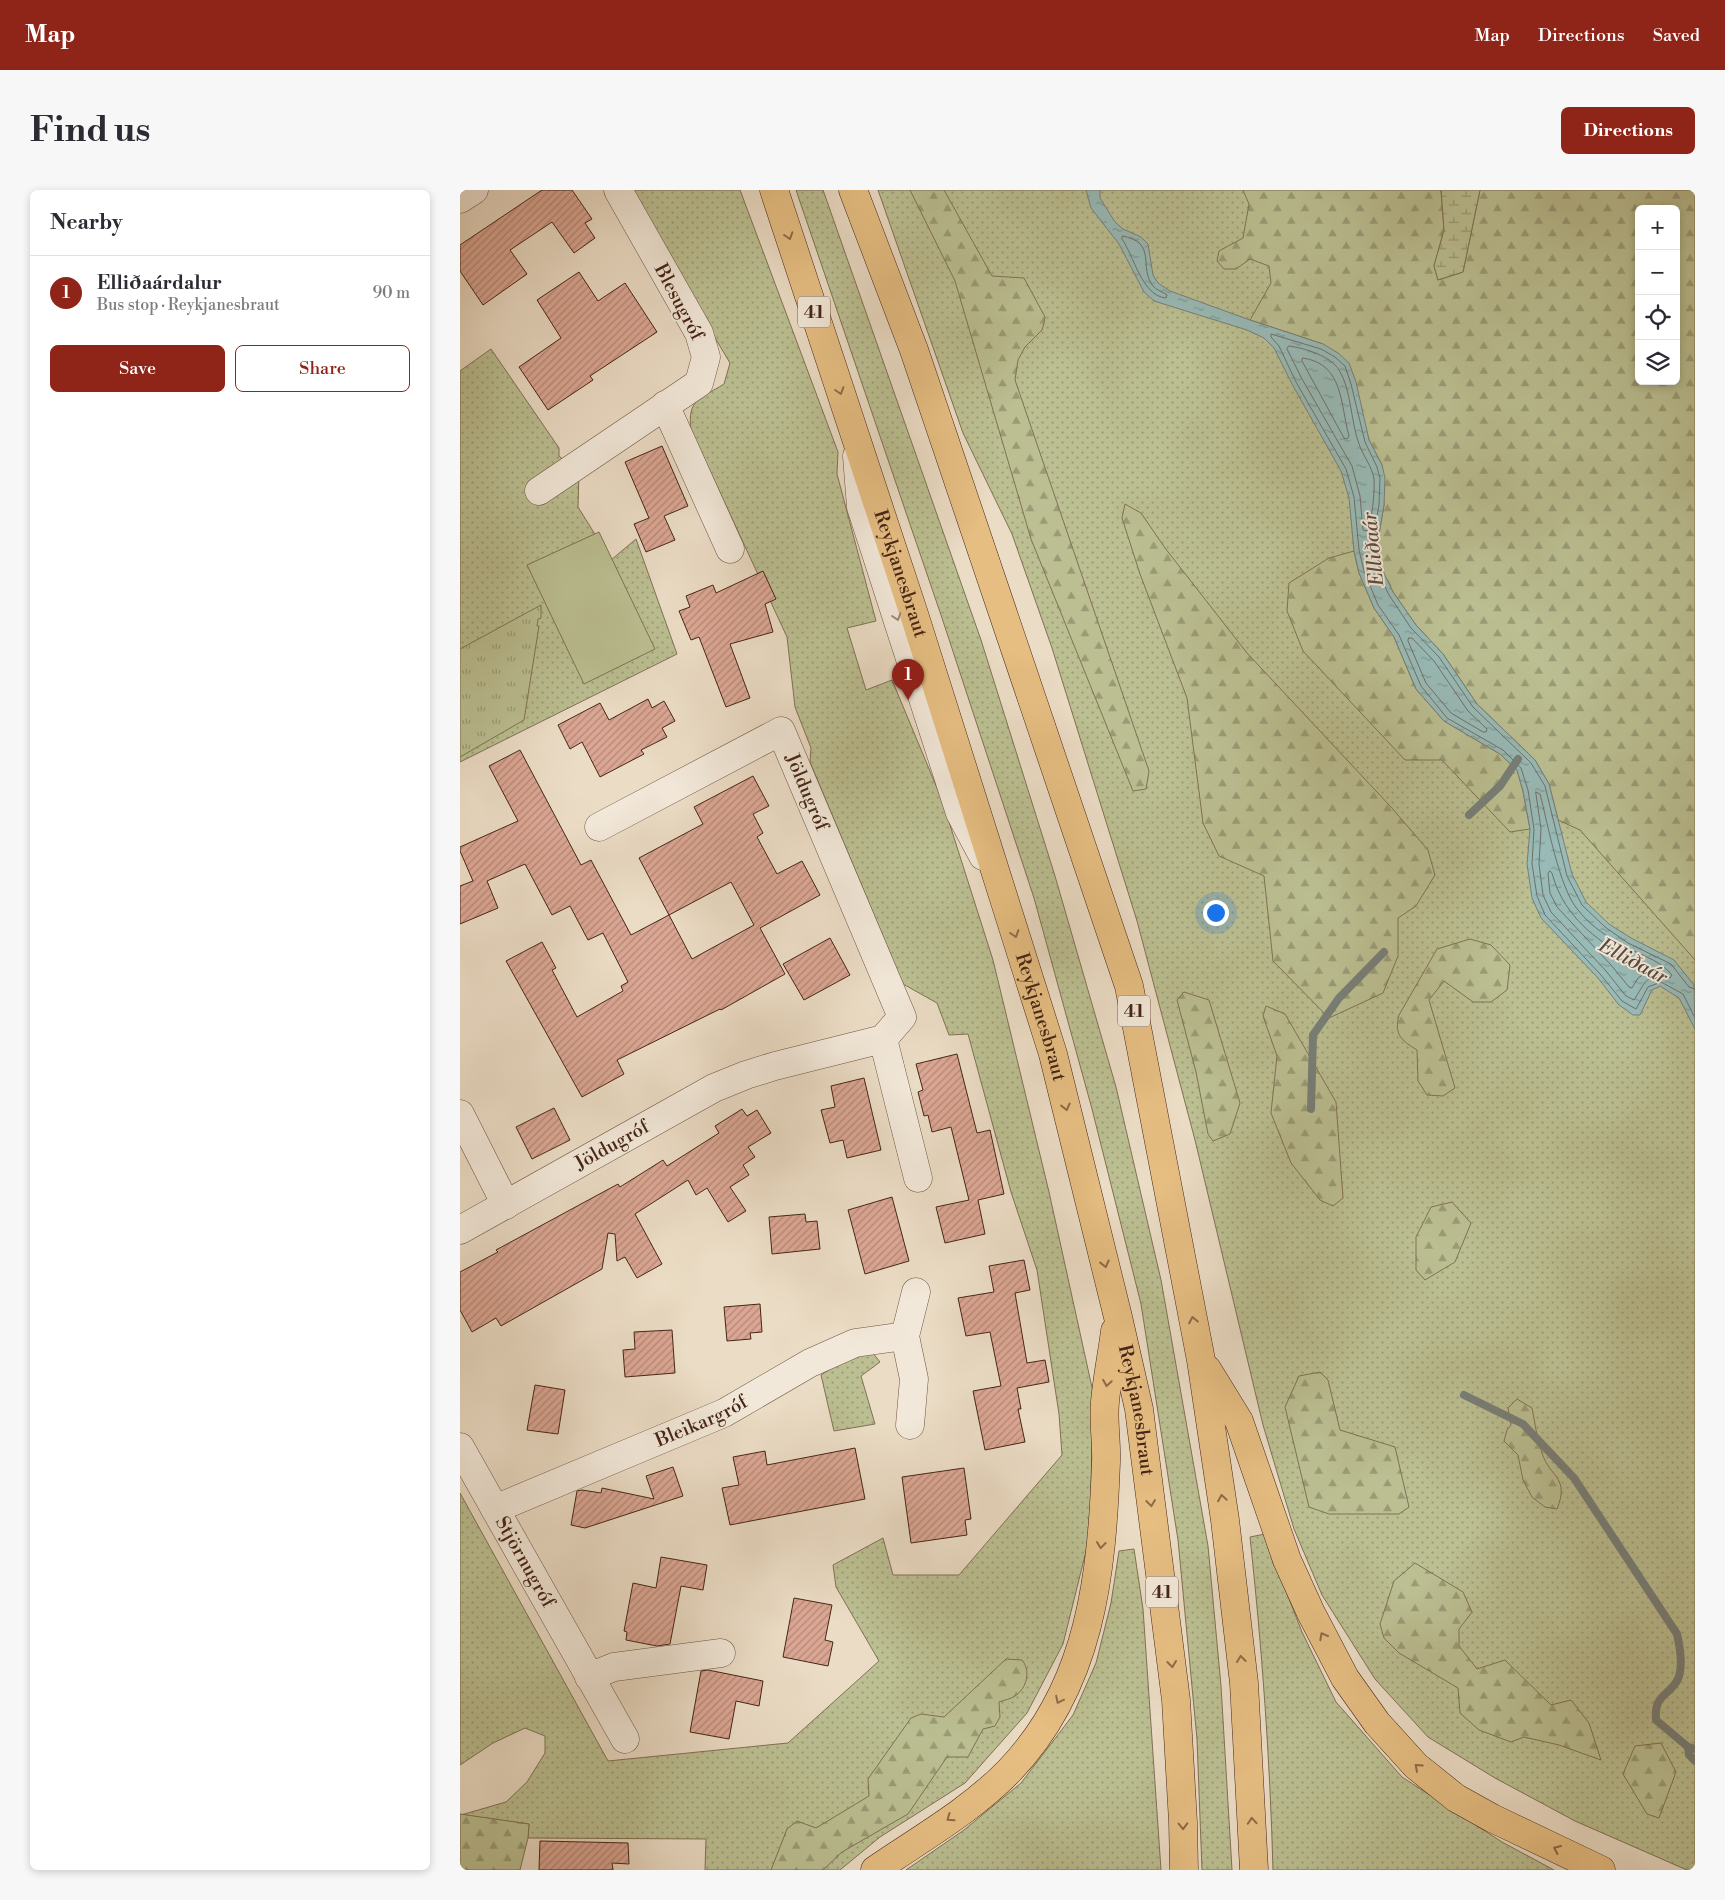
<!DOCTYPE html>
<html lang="en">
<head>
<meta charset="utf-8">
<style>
	:root { --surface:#fff; --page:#f7f7f7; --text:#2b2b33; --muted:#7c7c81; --line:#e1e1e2; --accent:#8f2418 }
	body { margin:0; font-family:"Libre Bodoni",serif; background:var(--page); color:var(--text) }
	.controls { position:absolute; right:15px; top:15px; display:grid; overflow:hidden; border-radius:8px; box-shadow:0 2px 8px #0003 }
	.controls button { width:45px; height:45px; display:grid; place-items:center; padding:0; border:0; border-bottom:1px solid var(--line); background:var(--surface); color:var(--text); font:25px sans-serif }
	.you { position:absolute; left:755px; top:722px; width:18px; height:18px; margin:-12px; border:4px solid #fff; border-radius:50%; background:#1a73e8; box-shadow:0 0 0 8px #1a73e833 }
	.badge { display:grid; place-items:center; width:32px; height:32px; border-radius:50%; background:var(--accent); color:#fff; font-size:16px; font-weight:700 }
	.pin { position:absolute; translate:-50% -41px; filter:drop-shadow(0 1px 2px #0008) }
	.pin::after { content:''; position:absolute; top:26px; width:18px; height:15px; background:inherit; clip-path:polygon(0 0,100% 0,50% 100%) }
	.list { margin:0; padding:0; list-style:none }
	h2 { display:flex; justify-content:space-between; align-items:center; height:65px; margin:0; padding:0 20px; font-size:21px }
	h2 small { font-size:16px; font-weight:400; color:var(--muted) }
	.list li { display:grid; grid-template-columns:32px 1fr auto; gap:15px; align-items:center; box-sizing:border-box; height:75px; padding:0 20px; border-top:1px solid var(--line) }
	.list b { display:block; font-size:19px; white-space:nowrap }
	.list p { margin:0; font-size:16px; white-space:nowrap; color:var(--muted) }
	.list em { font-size:16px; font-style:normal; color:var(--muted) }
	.actions { display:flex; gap:10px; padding:15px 20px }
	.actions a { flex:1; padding:11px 0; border:1px solid var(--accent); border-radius:8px; text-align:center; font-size:18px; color:var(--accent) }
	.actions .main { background:var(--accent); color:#fff }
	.icon { flex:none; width:28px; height:28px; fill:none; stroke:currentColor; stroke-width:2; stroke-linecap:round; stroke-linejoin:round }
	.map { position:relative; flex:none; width:1235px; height:1680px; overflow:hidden; border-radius:8px }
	header { display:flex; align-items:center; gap:30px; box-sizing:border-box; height:70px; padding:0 25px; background:var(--accent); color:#fff }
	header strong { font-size:24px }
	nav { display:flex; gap:28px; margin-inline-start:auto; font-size:18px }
	.intro { display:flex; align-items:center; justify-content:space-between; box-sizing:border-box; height:120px; padding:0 30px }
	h1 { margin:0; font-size:35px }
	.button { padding:12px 22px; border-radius:8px; background:var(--accent); color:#fff; font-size:18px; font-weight:700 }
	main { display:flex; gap:30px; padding:0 30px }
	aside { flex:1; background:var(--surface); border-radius:8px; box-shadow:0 2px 8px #0003 }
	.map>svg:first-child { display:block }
	.grass { fill:url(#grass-dots); stroke:#807254; fill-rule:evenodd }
	.forest { fill:url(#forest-firs); stroke:#807254; fill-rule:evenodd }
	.wetland { fill:url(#wetland-marsh); stroke:#807254 }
	.park { fill:url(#park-tufts); stroke:#807254 }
	.pitch { fill:#bbbf92; stroke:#807254 }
	.water { fill:url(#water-ripples); stroke:#777f78 }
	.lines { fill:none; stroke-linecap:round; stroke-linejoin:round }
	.shore { stroke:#6f7068; stroke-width:1 }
	.stream { stroke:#777f78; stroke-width:8 }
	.building { fill:url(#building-hatch); stroke:#462517; fill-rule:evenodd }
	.minor-casing { stroke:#6f5342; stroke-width:29 }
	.highway-casing { stroke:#462517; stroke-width:29 }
	.minor { stroke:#f2e8d9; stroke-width:28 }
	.highway { stroke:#e6be82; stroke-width:28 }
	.oneway { stroke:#8e6a47 }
	.oneway2 { stroke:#9c8678 }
	.labels { text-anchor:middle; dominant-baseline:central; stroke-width:4; stroke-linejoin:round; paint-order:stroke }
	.shield { fill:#f2e8d9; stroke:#7a6051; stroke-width:1 }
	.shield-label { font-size:18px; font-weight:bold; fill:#462517 }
	.street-label { font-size:19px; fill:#462517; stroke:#f2e8d9 }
	.water-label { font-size:20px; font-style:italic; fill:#5a4a3f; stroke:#f2e8d9 }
</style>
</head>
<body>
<header>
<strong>Map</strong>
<nav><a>Map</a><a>Directions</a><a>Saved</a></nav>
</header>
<div class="intro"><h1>Find us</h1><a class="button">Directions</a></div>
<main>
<aside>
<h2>Nearby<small></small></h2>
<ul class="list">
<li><span class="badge">1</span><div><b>Elliðaárdalur</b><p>Bus stop · Reykjanesbraut</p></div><em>90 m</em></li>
</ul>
<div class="actions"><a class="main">Save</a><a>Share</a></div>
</aside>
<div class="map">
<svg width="1235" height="1680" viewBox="0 0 1235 1680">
	<defs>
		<pattern id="grass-dots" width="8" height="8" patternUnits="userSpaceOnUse" patternTransform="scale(1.25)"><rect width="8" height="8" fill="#bbbf92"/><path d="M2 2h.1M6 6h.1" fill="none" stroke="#9a9b76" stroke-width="1.8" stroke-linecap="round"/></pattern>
		<pattern id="forest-firs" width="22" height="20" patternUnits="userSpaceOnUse" patternTransform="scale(1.25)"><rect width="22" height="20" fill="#bbbf92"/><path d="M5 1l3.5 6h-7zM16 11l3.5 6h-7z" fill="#9a9b76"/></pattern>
		<pattern id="wetland-marsh" width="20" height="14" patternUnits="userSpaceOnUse" patternTransform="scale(1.25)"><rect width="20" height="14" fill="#bbbf92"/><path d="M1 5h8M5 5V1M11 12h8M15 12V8" fill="none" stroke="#9a9b76"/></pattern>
		<pattern id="park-tufts" width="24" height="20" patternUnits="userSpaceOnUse" patternTransform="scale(1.25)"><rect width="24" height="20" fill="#bbbf92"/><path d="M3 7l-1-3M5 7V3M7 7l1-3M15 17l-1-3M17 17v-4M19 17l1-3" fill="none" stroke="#9a9b76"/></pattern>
		<pattern id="water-ripples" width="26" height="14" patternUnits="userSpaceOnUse" patternTransform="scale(1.25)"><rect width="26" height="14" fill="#98bbb8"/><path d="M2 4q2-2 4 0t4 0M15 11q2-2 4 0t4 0" fill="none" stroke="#7e9895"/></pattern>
		<pattern id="building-hatch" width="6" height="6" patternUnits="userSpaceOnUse" patternTransform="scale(1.25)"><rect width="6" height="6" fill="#dba693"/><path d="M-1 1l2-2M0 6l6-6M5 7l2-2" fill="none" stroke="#b38777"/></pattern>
	</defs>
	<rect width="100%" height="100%" fill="#ebdcc5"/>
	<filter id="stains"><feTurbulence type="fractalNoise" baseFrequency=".004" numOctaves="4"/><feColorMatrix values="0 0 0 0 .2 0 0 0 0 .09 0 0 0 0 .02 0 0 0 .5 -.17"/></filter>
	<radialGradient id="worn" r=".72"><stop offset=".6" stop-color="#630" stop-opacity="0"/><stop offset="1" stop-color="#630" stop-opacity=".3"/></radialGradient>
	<g class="grass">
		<path d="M167,0H280L378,262L377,284L416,431L387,438L406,500L432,490L482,610L533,770L589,1002L633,1202L630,1345L603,1454L567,1523L505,1593L420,1647L380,1680H245L246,1649L68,1648L69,1634L1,1625L46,1612L67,1592L85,1563V1546L65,1538L33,1553L0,1575V1303L148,1571L328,1553L419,1471L376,1397L373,1375L423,1348L433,1385H499L602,1265L599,1224L577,1080L551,1002L508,844L489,845L477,813L443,794L350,572L351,558L335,517L327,447L231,240C227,209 240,209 264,194L270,173Z"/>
		<polygon points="336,0 363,0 521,450 595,686 656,897 701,1090 748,1356 761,1496 772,1680 742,1680 737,1549 718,1350 681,1114 632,919 574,708 482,428"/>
		<path d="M418,0H1235V1680H1227L1115,1631L1035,1588L968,1547L915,1489L862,1405L834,1339L803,1235L735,950L677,731L592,458L552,344L503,243ZM1179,19H1216V191H1179Z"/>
		<polygon points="31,159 99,258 99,266 119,282 118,317 151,370 176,349 217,464 0,572 0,181"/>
		<polygon points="412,1162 420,1172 401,1186 415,1234 374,1241 361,1185 391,1166"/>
		<path d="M805,1344L808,1355L842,1442L876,1512L942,1587L1042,1652L1094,1680H813C810,1569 802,1458 790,1347Z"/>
		<polygon points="674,1359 683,1419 701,1680 446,1680 504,1640 561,1593 613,1525 636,1473 651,1413 659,1361"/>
	</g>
	<g class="forest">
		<polygon points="450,0 484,0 532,86 564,88 585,127 584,133 582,140 565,157 558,170 555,190 689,581 686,599 673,601 571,349 495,91"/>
		<path d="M783,0H981L984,40L974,76L978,90L1003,82L1020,0H1235V770L1120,640L1098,630L1089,594L1075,570L1017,514L983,464L956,435L933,402L918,371L917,356L924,315L922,275L909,250L903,227L863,154L790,130L811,93L809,76L790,69L776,79H764L757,71L759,61L783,48L789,14ZM1179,19H1216V191H1179Z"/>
		<polygon points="665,314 681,323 705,358 787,463 931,617 968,660 975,685 956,716 938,728 938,766 923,803 869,828 813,771 804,686 759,666 743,633 727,508 680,384 662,328"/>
		<polygon points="894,361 899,383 914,418 934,447 956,499 984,531 1040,564 1057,580 1063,601 1070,639 1050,642 982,570 945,570 843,461 827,421 829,393 869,368"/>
		<path d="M1010,749L1031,755L1050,775L1047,800L1031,812H1013L984,791L969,810L995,898L983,906L967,905L958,891L957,860C941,850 934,845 939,825L977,759Z"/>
		<polygon points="724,802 749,810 780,913 770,944 753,951 748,944 736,882 717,810"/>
		<polygon points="806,816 825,824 876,912 883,1008 873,1016 860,1010 831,973 811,923 817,866 803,826"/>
		<polygon points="992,1012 1011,1033 995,1072 965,1090 956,1080 956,1047 971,1017"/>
		<polygon points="860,1182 868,1190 880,1240 935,1257 949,1317 939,1324 869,1324 849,1317 825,1217 839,1186"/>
		<path d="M1057,1209L1072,1218C1075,1233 1077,1249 1082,1263C1090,1288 1110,1287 1097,1319L1085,1317L1072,1307L1063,1290L1058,1265L1044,1251L1047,1240L1051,1235L1048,1218Z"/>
		<polygon points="955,1373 1003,1402 1012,1422 999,1439 999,1456 1017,1479 1045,1470 1091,1515 1111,1510 1129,1533 1141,1570 1099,1555 1064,1547 1051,1552 1019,1540 1000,1523 998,1498 939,1463 924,1448 920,1434 934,1391"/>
		<path d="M546,1469L562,1470C571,1481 567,1498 555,1506C551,1509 544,1510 539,1512L540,1527L535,1536L523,1539L508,1567H487L448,1624L382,1662L363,1680H311L327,1639L337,1631L356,1638L409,1606L408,1589L451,1528L461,1524L484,1527Z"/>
		<polygon points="1201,1553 1216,1582 1199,1628 1187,1624 1163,1584 1175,1556"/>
		<polygon points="0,1624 69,1634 68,1648 60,1680 0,1680"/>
	</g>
	<polygon class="wetland" points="981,0 1020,0 1003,82 978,90 974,76 984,40"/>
	<polygon class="park" points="81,415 81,428 78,429 77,436 79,436 64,530 0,567 0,459"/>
	<polygon class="pitch" points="139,342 195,459 124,494 67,375"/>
	<polygon class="water" points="626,0 640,0 640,8 655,32 663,39 681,47 688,54 693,85 698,93 710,101 790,130 863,154 878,163 889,173 896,192 909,250 922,275 925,288 924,315 917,356 918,371 933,402 956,435 983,464 1017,514 1075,570 1089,594 1112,684 1126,712 1149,734 1171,748 1214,770 1234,795 1235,839 1219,808 1200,796 1192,800 1180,825 1173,825 1159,815 1138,788 1081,728 1072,708 1067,674 1070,639 1063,601 1057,580 1040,564 984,531 956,499 934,447 914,418 899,383 894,361 889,308 881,281 832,194 814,158 804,148 787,140 694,111 684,102 659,54 631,18"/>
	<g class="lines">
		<g class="shore">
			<path d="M663,46C698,53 678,77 693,96C696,100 703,102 707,105L706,108C682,106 674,66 662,49Z"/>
			<path d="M829,156C844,158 871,166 879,180C891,198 891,233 899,254C903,266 912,276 914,289C915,301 912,331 907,341L903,340L900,306L892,276L842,189L827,159Z"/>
			<path d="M843,168C884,174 880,214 889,246L887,249L884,248L842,171Z"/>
			<polygon points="949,448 952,448 974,471 1008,521 1027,539 1026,542 1023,542 991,523 966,493 948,451"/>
			<path d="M1076,602L1080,604C1088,634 1099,698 1118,720C1128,733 1142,743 1156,752C1173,763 1199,768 1212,785L1210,788C1187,780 1184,795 1174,810L1166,806L1146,781L1091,722L1083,705L1079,674L1081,639Z"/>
			<path d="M1090,681L1092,683C1102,721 1128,744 1161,764C1170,769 1180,772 1189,778V781L1178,788L1172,798L1169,797L1151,775L1097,717L1090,703L1088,684Z"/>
			<polyline points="1235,799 1229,797 1211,774 1168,753 1145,737 1122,715 1107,686 1085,596 1071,573 1013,517 979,467 951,438 929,405 914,373 912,355 919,315 920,288 917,277 905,252 891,194 885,176 875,167 861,159 811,144 811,147 819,156 836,192 886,279 894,307 899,360 904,381 918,415 939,445 961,496 987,528 1043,560 1061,578 1068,600 1074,639 1072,674 1077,706 1085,725 1141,785 1162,811 1176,819 1188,797 1201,792 1223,804 1235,828"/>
		</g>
		<g class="stream">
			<polyline points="1009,625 1040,596 1058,569"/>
			<polyline points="851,919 853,845 879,808 924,762"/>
			<path d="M1004,1205L1063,1234L1114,1288L1217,1444C1220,1457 1224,1478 1217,1491C1206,1508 1194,1505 1196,1530L1228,1557L1235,1559"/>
			<polyline points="1228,1557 1229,1565 1235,1571"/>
		</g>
	</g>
	<g class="building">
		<polygon points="82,0 112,0 132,29 125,33 135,48 114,63 92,32 50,60 67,84 23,115 0,81 0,55"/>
		<polygon points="119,82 138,111 165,93 197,142 130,186 133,190 88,220 59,177 101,148 77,110"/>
		<polygon points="202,256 228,316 204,326 215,350 186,362 174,334 189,328 165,272"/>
		<polygon points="303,381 316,409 305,414 313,442 270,454 290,508 266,517 239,447 231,450 219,421 230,417 226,406 253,395 256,403"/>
		<polygon points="188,509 192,518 204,511 215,531 202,538 207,547 181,560 184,564 140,587 122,552 110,559 98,535 140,513 149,530"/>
		<path d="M60,560L121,675L131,670L171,745L209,725L179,668L243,634L234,617L293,586L309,616L293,624L303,643L297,647L317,684L342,671L360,705L300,738L325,784L261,820L260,819L157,870L164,884L122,907L46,771L82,752L96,778L92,780L117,827L163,801L161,796L168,792L143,743L128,750L110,716L92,725L65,674L27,691L38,718L0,734V696L13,691L0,661V657L58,631L29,576ZM271,692L294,735L232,769L209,725Z"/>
		<polygon points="370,748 390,785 344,810 323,774"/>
		<polygon points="497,864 517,943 530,940 544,1004 518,1010 525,1044 485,1053 476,1017 509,1010 491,937 472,942 468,925 464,926 458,902 463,900 456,874"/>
		<polygon points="404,888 421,960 387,968 383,950 370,953 361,920 375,917 371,896"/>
		<polygon points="94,918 110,950 72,969 56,937"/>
		<polygon points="282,919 287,926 297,920 311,943 288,957 295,967 283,975 289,985 270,997 286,1021 268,1032 247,998 236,1005 228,990 175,1024 202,1074 177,1088 165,1067 157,1071 155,1044 148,1043 142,1079 41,1136 36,1128 12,1142 0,1120 0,1082 38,1062 36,1060 158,994 160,997 203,970 207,976 259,943 255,936"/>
		<polygon points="432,1007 449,1071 405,1084 388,1020"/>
		<polygon points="345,1024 346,1032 357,1031 360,1059 312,1064 309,1027"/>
		<polygon points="564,1070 570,1100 555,1103 567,1173 585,1170 589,1192 557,1198 561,1219 558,1219 565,1252 525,1260 513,1201 541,1196 530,1142 506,1146 498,1108 534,1102 529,1076"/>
		<polygon points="300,1114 302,1142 290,1143 291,1149 267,1151 264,1117"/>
		<polygon points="212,1140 215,1183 165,1187 163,1160 175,1159 174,1142"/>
		<polygon points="75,1195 105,1200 98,1244 67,1240"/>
		<polygon points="395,1258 405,1309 270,1335 262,1298 279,1295 273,1267 305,1261 307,1275"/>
		<polygon points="213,1277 223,1306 125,1338 111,1335 117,1301 122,1300 141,1303 142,1298 194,1309 186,1286"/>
		<polygon points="504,1278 511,1329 505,1330 507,1345 451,1353 442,1287"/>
		<polygon points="201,1367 247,1375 243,1400 221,1396 210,1454 197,1456 166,1450 167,1442 164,1441 173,1393 196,1398"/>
		<polygon points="334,1408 372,1415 365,1450 373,1452 368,1476 323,1467"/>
		<polygon points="248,1480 303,1491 299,1516 276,1511 269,1549 230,1542 241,1481"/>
		<polygon points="80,1651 168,1653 169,1674 152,1673 153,1680 79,1680"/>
	</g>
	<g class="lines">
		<g class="minor-casing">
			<g id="minor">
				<polyline points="0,9 14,0"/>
				<polyline points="205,215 270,359"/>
				<polyline points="397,266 401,317 500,623 523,666"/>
				<polyline points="79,301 239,193 246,167 239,143 158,0"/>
				<polyline points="423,849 458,988"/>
				<polyline points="0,924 46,1015"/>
				<path id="s1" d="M0,1040L254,898L286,885L315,876L423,849L442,827L321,541L139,637"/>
				<polyline points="450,1235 454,1189 445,1146 456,1102"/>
				<path id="s2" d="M0,1257L165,1549"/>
				<path id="s3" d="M35,1319L264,1223L350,1173L395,1153L445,1146"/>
				<polyline points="129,1487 154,1477 261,1463"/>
			</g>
		</g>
		<g class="highway-casing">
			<g id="highway">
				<path id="s4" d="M314,0L454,424L593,864L658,1127L679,1219L716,1510L723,1632L724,1680"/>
				<polyline points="393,0 454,160 669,796 741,1170 765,1330 784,1493 794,1680"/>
				<polyline points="747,1179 779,1231 827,1370 851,1423 885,1488 917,1533 956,1576 996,1608 1032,1628 1141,1680"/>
				<path d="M415,1680C460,1649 510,1621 549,1581C631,1496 642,1384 646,1272C647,1253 643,1232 645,1212C647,1188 652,1165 655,1141"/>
			</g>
		</g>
		<use href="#minor" class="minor"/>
		<use href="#highway" class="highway"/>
	</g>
	<defs><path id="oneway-chevron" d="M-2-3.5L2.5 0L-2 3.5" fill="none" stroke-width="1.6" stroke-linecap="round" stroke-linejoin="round" transform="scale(1.25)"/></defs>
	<g class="oneway">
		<use href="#oneway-chevron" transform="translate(329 46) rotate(72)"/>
		<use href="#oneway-chevron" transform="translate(380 201) rotate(72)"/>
		<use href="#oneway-chevron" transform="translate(555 744) rotate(72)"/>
		<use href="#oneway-chevron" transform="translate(606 917) rotate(76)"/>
		<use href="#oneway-chevron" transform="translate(645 1074) rotate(76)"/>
		<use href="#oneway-chevron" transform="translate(733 1130) rotate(-101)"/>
		<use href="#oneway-chevron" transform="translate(647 1193) rotate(99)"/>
		<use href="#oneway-chevron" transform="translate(762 1308) rotate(-99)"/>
		<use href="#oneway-chevron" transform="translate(691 1313) rotate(83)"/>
		<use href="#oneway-chevron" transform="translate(641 1355) rotate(96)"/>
		<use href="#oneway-chevron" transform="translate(863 1446) rotate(-118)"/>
		<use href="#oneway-chevron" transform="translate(781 1469) rotate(-97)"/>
		<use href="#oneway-chevron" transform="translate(712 1474) rotate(83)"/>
		<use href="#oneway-chevron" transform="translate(599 1510) rotate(116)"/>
		<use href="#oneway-chevron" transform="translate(958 1577) rotate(-138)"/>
		<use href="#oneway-chevron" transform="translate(490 1628) rotate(145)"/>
		<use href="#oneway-chevron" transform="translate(792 1631) rotate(-94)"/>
		<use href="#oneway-chevron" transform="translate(723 1636) rotate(89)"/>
		<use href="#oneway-chevron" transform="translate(1097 1659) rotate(-155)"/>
	</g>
	<use class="oneway2" href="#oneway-chevron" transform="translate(437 427) rotate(72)"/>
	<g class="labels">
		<g class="shield">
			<rect x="338" y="106.5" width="32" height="31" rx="4"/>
			<rect x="658" y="805.5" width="32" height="31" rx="4"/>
			<rect x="686" y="1386.5" width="32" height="31" rx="4"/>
		</g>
		<g class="shield-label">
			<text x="354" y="122">41</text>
			<text x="674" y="821">41</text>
			<text x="702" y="1402">41</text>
		</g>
		<g class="street-label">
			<text transform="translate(219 112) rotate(62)">Blesugróf</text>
			<text stroke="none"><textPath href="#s4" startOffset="404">Reykjanesbraut</textPath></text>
			<text transform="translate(347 602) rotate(67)">Jöldugróf</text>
			<text stroke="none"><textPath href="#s4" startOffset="869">Reykjanesbraut</textPath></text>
			<text stroke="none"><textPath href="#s1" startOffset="174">Jöldugróf</textPath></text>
			<text stroke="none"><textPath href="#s4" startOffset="1274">Reykjanesbraut</textPath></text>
			<text stroke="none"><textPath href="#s3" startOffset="224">Bleikargróf</textPath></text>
			<text stroke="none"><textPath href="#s2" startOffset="132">Stjörnugróf</textPath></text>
		</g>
		<g class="water-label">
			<text transform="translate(914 359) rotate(-96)">Elliðaár</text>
			<text transform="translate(1173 772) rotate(28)">Elliðaár</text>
		</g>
	</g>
	<rect width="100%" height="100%" filter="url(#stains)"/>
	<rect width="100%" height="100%" fill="url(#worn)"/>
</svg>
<div class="controls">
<button>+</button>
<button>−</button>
<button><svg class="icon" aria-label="locate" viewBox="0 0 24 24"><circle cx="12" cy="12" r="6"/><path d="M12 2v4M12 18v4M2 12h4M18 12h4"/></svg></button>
<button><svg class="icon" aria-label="layers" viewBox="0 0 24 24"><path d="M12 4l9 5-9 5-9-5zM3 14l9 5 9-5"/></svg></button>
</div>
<div class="you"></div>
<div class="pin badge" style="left:448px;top:510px">1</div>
</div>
</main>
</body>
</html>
